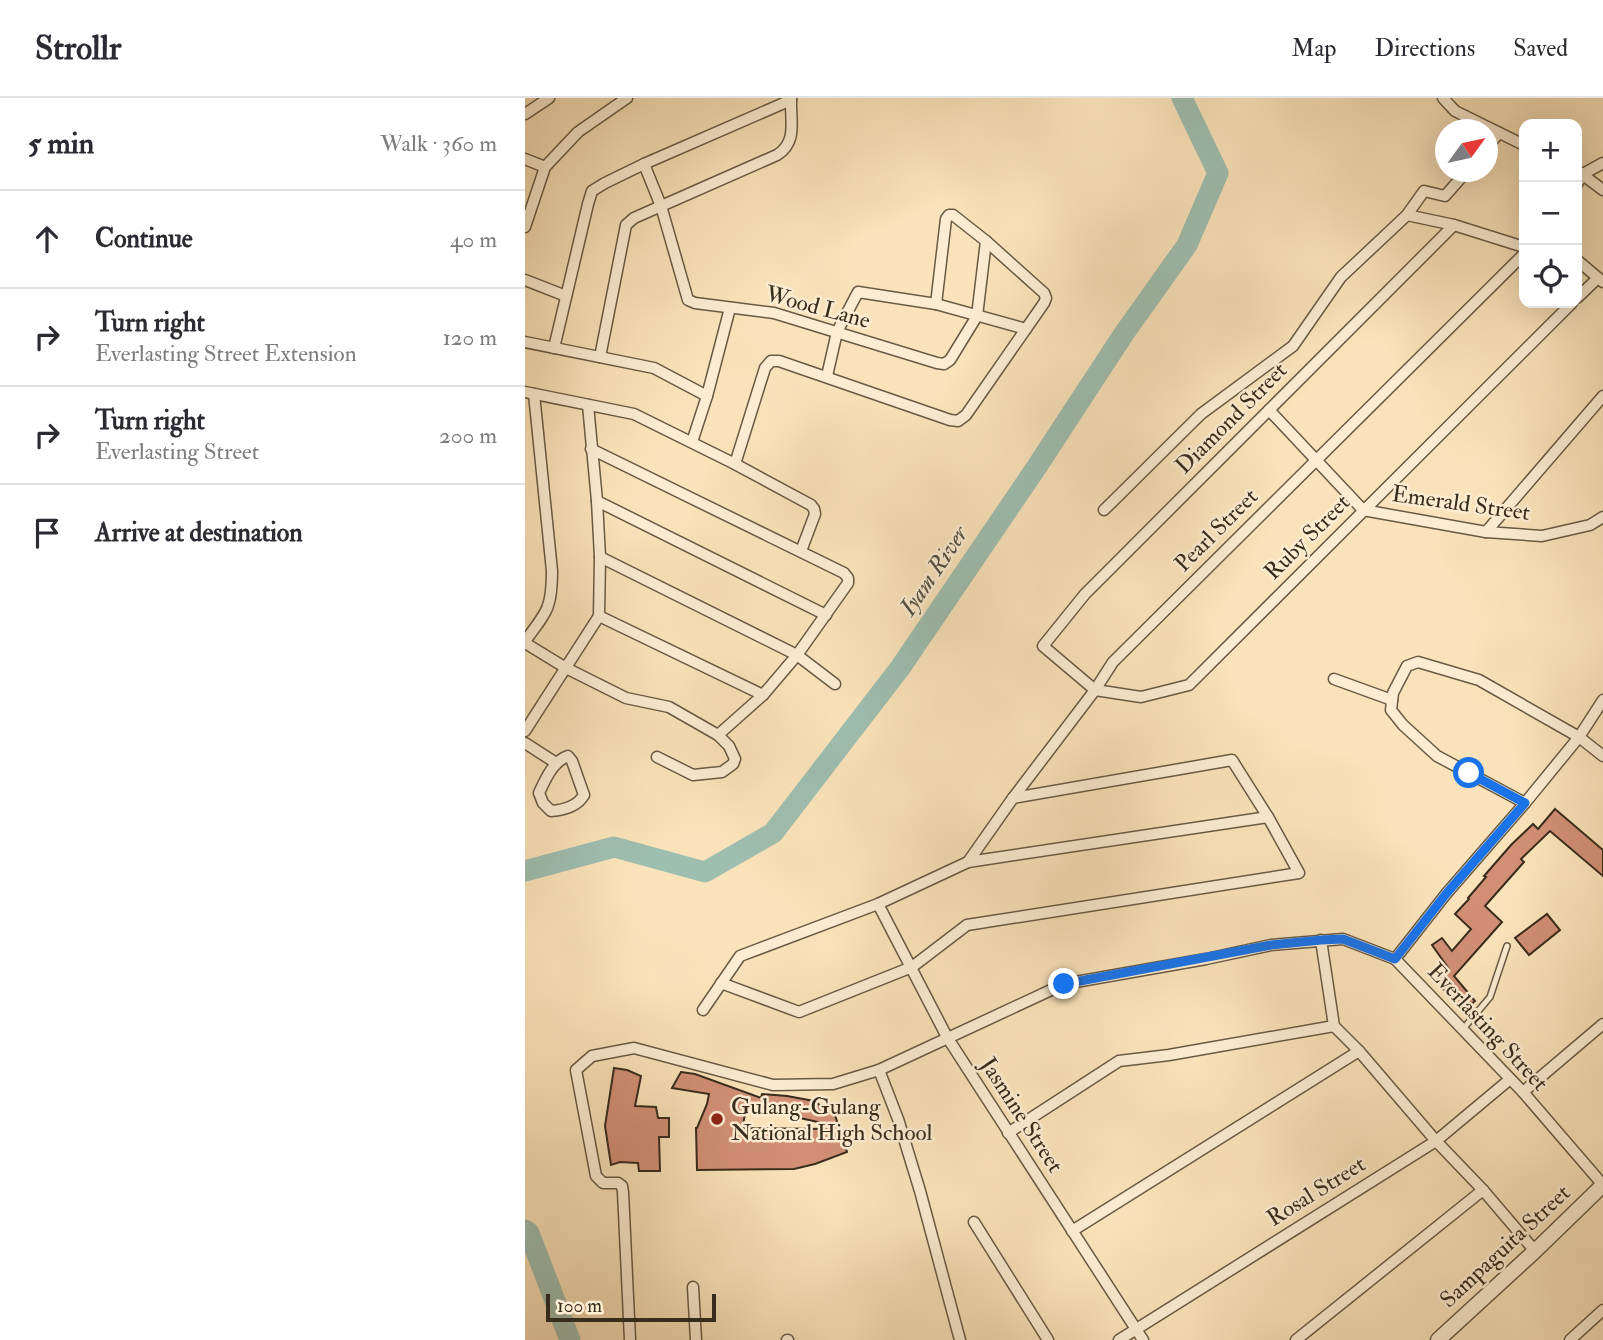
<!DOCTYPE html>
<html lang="en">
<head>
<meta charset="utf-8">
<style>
	:root { --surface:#fff; --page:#f7f7f7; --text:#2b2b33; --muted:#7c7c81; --line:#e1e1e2 }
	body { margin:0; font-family:"IM FELL Double Pica",serif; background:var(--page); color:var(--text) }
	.controls { position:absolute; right:21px; top:21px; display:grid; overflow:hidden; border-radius:14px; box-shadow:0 7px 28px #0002 }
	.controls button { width:63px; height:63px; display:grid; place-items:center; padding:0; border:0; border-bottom:2px solid var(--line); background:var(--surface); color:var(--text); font:35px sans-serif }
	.compass { position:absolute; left:910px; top:21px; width:63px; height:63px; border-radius:50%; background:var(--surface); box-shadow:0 7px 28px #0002; rotate:57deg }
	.scale { position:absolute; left:21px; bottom:18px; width:170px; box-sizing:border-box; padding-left:7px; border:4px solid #382c1d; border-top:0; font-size:19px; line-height:24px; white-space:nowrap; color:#382c1d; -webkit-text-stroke:5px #fcedd2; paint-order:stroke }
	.stop { position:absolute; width:21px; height:21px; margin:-16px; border:5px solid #1a73e8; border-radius:50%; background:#fff }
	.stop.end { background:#1a73e8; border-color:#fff; box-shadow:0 2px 7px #0008 }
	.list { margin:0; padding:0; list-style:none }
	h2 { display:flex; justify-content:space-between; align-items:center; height:91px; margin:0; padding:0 28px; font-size:30px }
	h2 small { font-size:23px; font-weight:400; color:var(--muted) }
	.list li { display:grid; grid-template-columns:46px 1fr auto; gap:21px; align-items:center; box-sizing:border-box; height:98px; padding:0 28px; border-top:2px solid var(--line) }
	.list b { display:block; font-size:26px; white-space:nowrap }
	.list p { margin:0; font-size:23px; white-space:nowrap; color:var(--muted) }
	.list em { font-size:23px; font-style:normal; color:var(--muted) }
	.icon { flex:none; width:38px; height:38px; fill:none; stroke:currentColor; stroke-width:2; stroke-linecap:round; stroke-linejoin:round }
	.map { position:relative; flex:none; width:1078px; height:1242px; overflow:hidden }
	header { display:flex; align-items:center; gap:42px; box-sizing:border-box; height:98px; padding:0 35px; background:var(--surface); border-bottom:2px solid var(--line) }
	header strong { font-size:33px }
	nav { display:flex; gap:38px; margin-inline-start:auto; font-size:24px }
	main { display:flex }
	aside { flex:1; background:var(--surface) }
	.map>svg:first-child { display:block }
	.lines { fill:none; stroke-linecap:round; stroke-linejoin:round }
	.river { stroke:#9ebeb0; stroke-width:21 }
	.building { fill:#d28f76; stroke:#382c1d; stroke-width:2; fill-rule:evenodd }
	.service-casing { stroke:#685a44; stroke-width:8 }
	.minor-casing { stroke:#685a44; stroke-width:13 }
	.tertiary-casing { stroke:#685a44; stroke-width:17 }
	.service { stroke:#fcedd2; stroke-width:5 }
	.minor { stroke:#fcedd2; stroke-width:10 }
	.tertiary { stroke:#fcedd2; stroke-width:14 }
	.route { stroke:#1a73e8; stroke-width:9 }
	.poi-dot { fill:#8f2418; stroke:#fcedd2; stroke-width:2.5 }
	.labels { text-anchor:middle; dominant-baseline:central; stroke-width:5; stroke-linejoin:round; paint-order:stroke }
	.street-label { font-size:23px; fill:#382c1d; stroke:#fcedd2 }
	.poi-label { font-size:23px; fill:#382c1d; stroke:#fcedd2; text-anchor:start }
	.water-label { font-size:24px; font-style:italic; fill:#525042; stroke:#fcedd2 }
</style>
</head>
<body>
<header>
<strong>Strollr</strong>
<nav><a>Map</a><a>Directions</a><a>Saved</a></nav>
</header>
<main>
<aside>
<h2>5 min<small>Walk · 360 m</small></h2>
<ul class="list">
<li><svg class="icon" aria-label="ahead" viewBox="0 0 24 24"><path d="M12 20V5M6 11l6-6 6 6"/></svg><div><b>Continue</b></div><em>40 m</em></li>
<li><svg class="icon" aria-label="right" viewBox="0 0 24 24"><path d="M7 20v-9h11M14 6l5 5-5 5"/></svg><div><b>Turn right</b><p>Everlasting Street Extension</p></div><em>120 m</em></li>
<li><svg class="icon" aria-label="right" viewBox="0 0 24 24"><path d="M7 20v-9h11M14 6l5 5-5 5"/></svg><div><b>Turn right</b><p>Everlasting Street</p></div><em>200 m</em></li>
<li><svg class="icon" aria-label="arrive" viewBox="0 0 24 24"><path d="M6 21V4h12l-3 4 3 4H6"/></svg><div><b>Arrive at destination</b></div></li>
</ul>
</aside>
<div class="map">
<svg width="1078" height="1242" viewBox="0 0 1078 1242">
	<rect width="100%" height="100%" fill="#fae3ba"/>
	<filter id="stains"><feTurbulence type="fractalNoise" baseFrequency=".00286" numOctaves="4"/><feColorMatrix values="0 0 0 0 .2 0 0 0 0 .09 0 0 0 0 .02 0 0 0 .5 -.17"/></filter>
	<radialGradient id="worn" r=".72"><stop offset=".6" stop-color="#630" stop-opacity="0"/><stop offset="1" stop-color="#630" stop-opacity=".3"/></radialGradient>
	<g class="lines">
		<g class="river">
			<polyline points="0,773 89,749 180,774 248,735 375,570 511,370 598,237 662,147 693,75 657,0"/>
			<polyline points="0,1132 4,1135 45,1242"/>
		</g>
	</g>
	<g class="building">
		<polygon points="1030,711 1078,752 1078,778 1025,733 996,761 999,764 960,808 977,824 929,878 950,903 938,914 911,882 924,871 907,847 917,840 927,853 946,831 930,816 944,801 943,800 961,779 959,778 986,747 1008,726 1013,731"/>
		<polygon points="1022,816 1035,832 1004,857 990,840"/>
		<polygon points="89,970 102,972 116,978 110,1008 131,1009 133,1020 144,1020 144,1039 134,1039 135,1073 114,1073 113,1065 95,1064 86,1067 80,1028"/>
		<path d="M156,974L170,976L236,1000L237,996L262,998L289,1003L299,1010L306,1005L322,1054L290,1066L269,1071L172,1072L171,1030H172L182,1006L184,996L147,990ZM222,1008L306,1027V1031L217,1030Z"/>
	</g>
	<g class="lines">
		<g class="service-casing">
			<polyline id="service" points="938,931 965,899 982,848"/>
		</g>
		<g class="minor-casing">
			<g id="minor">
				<polyline points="918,0 930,13 999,47"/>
				<polyline points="0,16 24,0"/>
				<polyline points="962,49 974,35"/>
				<polyline points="0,61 20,69"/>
				<polyline points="119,66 136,108 163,202 170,205 249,215 412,265 419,266 425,262 452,218 461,143"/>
				<polyline points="1054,74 1078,92"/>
				<polyline points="1052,86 1058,76 1078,65"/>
				<polyline points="882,117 899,93 920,98 941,74"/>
				<polyline points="929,127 560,496 518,548 570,592 616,599 664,587 1047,205"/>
				<polyline points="0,129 20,69 53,34 102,0"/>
				<polyline points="1052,162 1078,184"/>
				<polyline points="0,182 41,198"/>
				<polyline points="1052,200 1073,180"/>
				<polyline points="0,244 129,270 182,298"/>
				<polyline points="29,250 63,106 67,93 80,85 119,66 266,2"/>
				<path d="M75,259L101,127L109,120L252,57C273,44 265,22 266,0"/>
				<polyline points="302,278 312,234 333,194 411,206 501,231"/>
				<polyline points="0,294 109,316 210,366 286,407 289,411 290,416 276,453"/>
				<polyline points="744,312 838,412 961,434 1017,438 1065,427 1078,419"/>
				<polyline points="167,344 182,298 205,210"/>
				<polyline points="66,351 319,475 323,480 323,485 272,557 238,597 193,637"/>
				<polyline points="210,366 240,270 246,263 254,263 425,322 433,323 441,317 519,205 521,200 519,195 461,143 428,117 424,117 421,121 411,206"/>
				<polyline points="72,403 301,517"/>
				<polyline points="579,412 676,316 768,248 816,179 882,117 929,127 999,149"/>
				<polyline points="961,434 1078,298"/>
				<polyline points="75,459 272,557 310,586"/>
				<polyline points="74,518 238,597"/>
				<path d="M0,543C22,514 27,510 27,473L9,296"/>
				<polyline points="0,545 41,570 101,600 144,609 193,637 204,648 210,661 208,666 197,674 168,677 132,659"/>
				<polyline points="809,581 867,602"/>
				<polyline points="0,633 74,518 75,459 72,403 63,307"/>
				<polyline points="0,645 31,665"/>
				<path d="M43,658L47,663L59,697C52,709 39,712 26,713L18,705L14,695C20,682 28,663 43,658Z"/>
				<polyline points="1000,705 912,658 878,627 866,612 868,595 882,568 893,564 954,582 1054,639 1078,658"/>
				<polyline points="443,764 488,700 570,592 588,564 999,156"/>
				<polyline points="353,806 422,939 618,1242"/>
				<polyline points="796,842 809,928 834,953 911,1043 958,1092 1010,1153"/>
				<polyline points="870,861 921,796 1000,705 1054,639 1078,602"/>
				<polyline points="196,885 274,914 387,869 442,827 774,775 743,719 707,662 488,700"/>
				<polyline points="178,912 215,858 353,806 443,764 743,719"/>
				<polyline points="354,972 373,1021 395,1093 435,1242"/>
				<polyline points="998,994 1078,926"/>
				<polyline points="483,1035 594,963 644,957 809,928"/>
				<polyline points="449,1124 523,1242"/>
				<polyline points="547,1133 834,953"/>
				<polyline points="168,1189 171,1242"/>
				<polyline points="105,1242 98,1094 97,1088 93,1085 78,1085 71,1078 51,972 67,958 109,950 248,987 308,986 354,972 539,886 681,861 746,847 818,841 870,861 998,994 1078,1087"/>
				<polyline points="262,1242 263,1242"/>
				<polyline points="594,1242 911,1043 984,982"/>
				<polyline points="771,1242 958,1092"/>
				<polyline points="1045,1242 1078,1212"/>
			</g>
		</g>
		<g class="tertiary-casing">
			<polyline id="tertiary" points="913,1242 1010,1153 1078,1087"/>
		</g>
		<use href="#service" class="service"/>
		<use href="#minor" class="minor"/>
		<use href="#tertiary" class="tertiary"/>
	</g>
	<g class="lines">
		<polyline class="route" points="539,886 746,847 796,842 818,841 870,861 921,796 1000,705 944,675"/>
	</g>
	<circle class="poi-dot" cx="192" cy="1021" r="7"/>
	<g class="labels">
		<g class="street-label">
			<text transform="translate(293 209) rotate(15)">Wood Lane</text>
			<text transform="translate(706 320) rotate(-45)">Diamond Street</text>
			<text transform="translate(936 405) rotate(8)">Emerald Street</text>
			<text transform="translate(691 432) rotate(-45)">Pearl Street</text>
			<text transform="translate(782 439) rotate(-45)">Ruby Street</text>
			<text transform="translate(963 929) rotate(47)">Everlasting Street</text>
			<text transform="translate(497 1017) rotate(57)">Jasmine Street</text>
			<text transform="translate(791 1093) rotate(-32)">Rosal Street</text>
			<text transform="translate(980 1148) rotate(-43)">Sampaguita Street</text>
		</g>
		<g class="poi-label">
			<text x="206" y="1008">Gulang-Gulang<tspan x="206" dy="26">National High School</tspan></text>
		</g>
		<g class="water-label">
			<text transform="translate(409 473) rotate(-56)">Iyam River</text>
		</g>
	</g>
	<rect width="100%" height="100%" filter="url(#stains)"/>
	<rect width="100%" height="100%" fill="url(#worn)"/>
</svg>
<div class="controls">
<button>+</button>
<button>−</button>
<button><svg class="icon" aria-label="locate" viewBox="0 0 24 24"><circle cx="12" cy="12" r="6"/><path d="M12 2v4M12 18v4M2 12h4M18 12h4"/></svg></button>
</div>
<svg class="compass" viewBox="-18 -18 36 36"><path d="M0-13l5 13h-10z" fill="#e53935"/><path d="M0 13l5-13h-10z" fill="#7c7c81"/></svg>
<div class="scale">100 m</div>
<div class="stop" style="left:944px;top:675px"></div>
<div class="stop end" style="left:539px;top:886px"></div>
</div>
</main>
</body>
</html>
